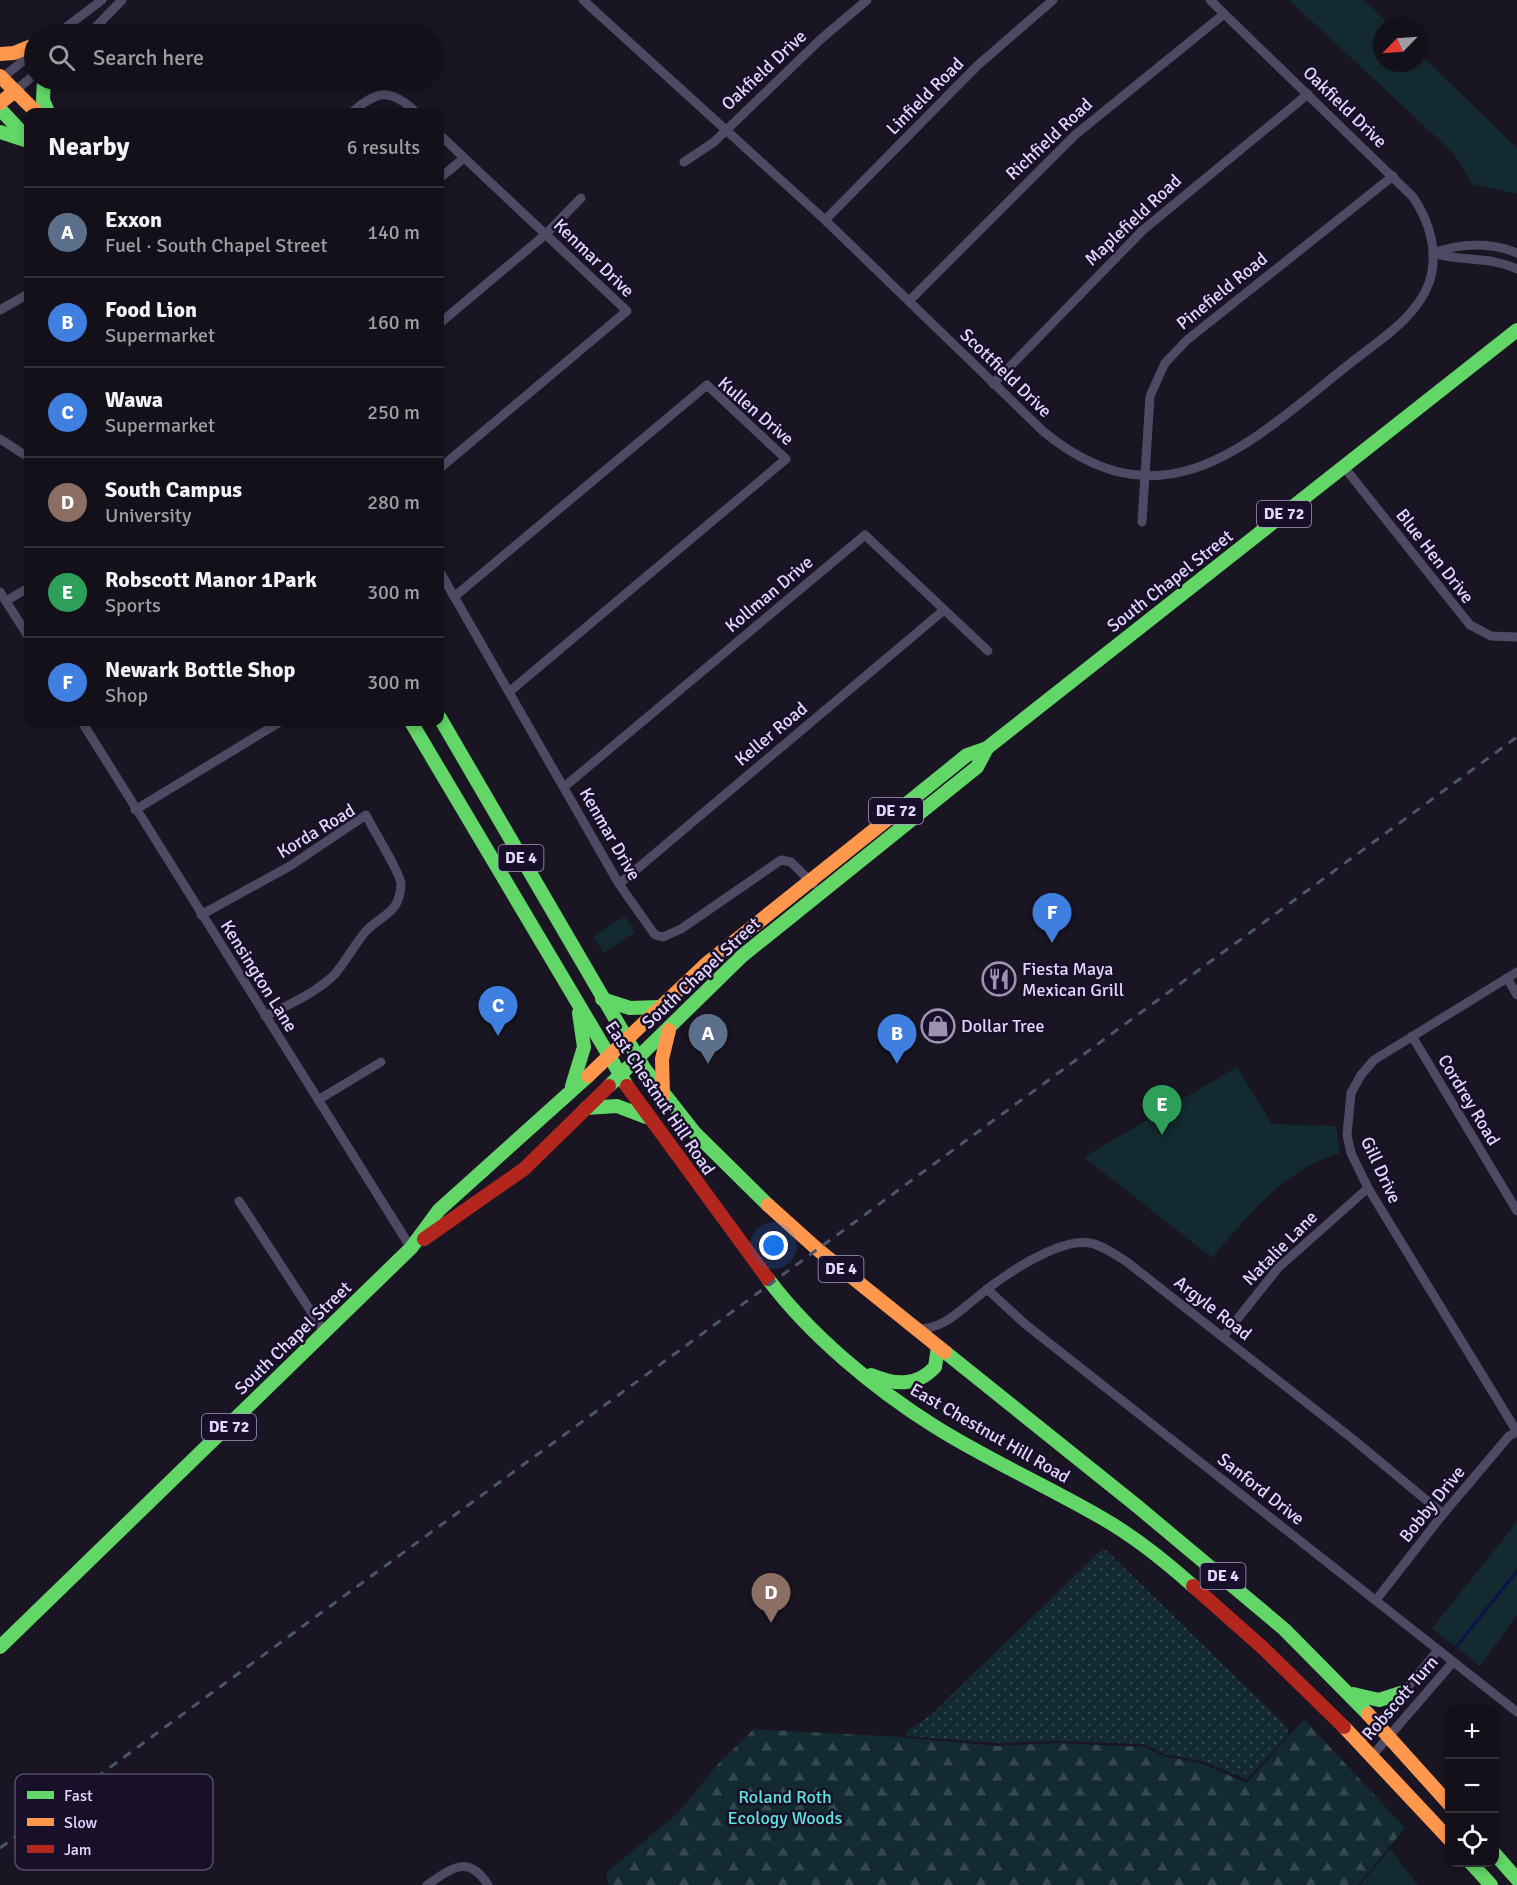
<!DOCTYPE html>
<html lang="en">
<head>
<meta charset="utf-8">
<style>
	:root { --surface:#13101a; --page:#1c1923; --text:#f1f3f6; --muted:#9d9da2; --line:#323039; --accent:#0b8043 }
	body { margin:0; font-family:Signika,sans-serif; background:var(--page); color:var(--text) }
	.controls { position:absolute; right:18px; bottom:18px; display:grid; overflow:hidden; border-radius:12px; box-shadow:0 3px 9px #0003 }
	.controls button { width:54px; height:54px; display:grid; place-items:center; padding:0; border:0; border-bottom:2px solid var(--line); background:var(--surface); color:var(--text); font:30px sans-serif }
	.compass { position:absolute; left:1373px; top:18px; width:54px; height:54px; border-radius:50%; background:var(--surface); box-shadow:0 3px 9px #0003; rotate:245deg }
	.you { position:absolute; left:774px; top:1246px; width:21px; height:21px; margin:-15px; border:4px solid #fff; border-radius:50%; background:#1a73e8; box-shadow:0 0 0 9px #1a73e833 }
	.badge { display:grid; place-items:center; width:39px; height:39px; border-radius:50%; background:var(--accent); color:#fff; font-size:20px; font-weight:700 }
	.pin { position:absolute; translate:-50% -50px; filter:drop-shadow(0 2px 3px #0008) }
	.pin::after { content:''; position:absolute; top:32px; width:21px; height:18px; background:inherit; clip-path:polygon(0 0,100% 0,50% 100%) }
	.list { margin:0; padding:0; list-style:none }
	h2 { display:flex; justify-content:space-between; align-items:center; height:78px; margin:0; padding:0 24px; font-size:26px }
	h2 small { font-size:20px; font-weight:400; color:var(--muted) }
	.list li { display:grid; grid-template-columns:39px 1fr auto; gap:18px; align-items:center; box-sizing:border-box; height:90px; padding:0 24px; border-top:2px solid var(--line) }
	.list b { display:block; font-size:22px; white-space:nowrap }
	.list p { margin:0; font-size:20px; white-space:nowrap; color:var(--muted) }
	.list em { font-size:20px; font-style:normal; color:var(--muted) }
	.icon { flex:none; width:33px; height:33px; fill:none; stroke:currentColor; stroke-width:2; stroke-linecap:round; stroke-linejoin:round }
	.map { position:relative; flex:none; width:1517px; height:1885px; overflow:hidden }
	.search { position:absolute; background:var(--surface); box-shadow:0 3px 9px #0003; left:24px; top:24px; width:420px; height:66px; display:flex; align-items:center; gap:15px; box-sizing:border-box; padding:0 21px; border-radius:33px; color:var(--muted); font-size:22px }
	.panel { position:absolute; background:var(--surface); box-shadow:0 3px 9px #0003; left:24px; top:108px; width:420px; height:618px; border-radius:12px }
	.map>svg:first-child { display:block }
	.forest { fill:url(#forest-firs) }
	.park { fill:#132a30 }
	.garden { fill:url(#garden-dots) }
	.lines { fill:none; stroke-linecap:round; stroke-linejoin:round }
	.stream { stroke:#0a1445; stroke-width:3 }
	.street { stroke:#4f4a63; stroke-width:9 }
	.fast { stroke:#63d668; stroke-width:14 }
	.slow { stroke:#ff974d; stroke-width:14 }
	.jam { stroke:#b3261e; stroke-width:14 }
	.rail { stroke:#49566e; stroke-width:3; stroke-dasharray:9 8; stroke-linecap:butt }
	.labels { text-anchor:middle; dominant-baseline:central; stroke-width:5; stroke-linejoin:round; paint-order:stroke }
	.shield { fill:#180f28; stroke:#a69abe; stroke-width:1.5 }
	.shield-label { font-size:16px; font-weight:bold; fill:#e3d6ff }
	.street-label { font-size:18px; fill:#e3d6ff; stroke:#180f28 }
	.poi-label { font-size:18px; fill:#e3d6ff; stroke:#180f28; text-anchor:start }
	.park-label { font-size:18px; fill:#5de4dc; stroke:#180f28 }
	.key { fill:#180f28; stroke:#554b68; stroke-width:1.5 }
	.key-label { font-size:16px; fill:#e3d6ff }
</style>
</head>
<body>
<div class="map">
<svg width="1517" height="1885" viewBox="0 0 1517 1885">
	<defs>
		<pattern id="forest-firs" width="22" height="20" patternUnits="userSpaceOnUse" patternTransform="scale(1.5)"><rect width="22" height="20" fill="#132a30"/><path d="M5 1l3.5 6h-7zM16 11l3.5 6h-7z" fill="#35484f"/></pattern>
		<pattern id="garden-dots" width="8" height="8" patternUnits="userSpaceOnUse" patternTransform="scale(1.5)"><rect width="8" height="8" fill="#132a30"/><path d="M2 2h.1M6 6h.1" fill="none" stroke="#35484f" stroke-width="1.8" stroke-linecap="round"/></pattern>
	</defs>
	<rect width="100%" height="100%" fill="#191522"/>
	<polygon class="forest" points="1304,1719 1405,1828 1358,1885 608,1885 606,1873 678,1813 717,1765 754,1729 901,1737 996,1746 1058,1743 1145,1747 1163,1756 1200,1763 1247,1783"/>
	<g class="park">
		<polygon points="1289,0 1364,0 1392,27 1382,27 1382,63 1418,63 1418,52 1517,148 1517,194 1472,184 1462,166 1450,150"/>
		<polygon points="624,916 635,932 604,953 593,937"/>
		<path d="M1237,1067L1272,1124L1336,1126L1340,1153C1284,1170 1249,1214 1212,1258L1084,1157Z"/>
		<polygon points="1517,1522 1517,1615 1480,1666 1432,1628"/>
		<polygon points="1390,1849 1418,1885 1360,1885"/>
	</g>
	<polygon class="garden" points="1102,1549 1106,1550 1288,1728 1287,1736 1247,1779 1202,1761 1164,1754 1144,1744 1057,1741 996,1743 907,1736 906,1732 932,1714"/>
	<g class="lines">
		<polyline class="stream" points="1456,1647 1517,1571"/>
		<g class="street">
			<path d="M583,0L825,220L1044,432C1163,529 1248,445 1343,369C1373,344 1415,321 1429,283C1439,253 1430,222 1413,197L1210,0"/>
			<polyline points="57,34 102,0"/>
			<polyline points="89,34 122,0"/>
			<polyline points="2,78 34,52"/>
			<polyline points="15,91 34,75"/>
			<path d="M352,112C378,90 390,88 416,112"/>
			<polyline points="440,135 627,311 440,468"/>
			<polyline points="684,162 714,142 821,39 867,0"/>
			<polyline points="440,178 464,158"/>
			<polyline points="825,220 978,65 1053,0"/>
			<path d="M1433,253C1461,262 1490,256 1517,269"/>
			<path d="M1433,253C1460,243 1490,242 1517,253"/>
			<polyline points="909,301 1075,135 1224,14"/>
			<polyline points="0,310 28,294"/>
			<polyline points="440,323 546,234 581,198"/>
			<polyline points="993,384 1143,230 1308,94"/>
			<polyline points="0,439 28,457"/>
			<polyline points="1344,467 1470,625 1491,636 1517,637"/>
			<polyline points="1142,522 1150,396 1165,363 1187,340 1393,176"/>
			<polyline points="440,572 619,884 655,935 663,937 681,929 781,860 791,862 813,884"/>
			<polyline points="0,592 28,636"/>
			<polyline points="454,597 707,385 786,459 509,692"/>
			<polyline points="6,601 28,588"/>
			<polyline points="82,722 411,1248"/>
			<polyline points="564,787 865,535 988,651"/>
			<polyline points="135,810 280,722"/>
			<polyline points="619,884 944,610"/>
			<path d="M201,915L290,866L366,815C372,828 401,874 401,884C400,913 383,914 367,930C355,943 347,960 335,974C316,993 288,1005 265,1016"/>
			<polyline points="1507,978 1517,995"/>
			<polyline points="1412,1036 1517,1211"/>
			<polyline points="318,1100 381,1062"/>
			<polyline points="239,1201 325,1333"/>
			<polyline points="987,1289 1025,1324 1517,1712"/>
			<path d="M917,1329C943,1329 957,1313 976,1298C1000,1278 1058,1237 1090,1243C1102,1245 1116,1255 1127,1262L1354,1440L1443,1514"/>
			<polyline points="1223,1337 1278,1268 1368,1188"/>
			<polyline points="1517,1432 1368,1188 1351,1153 1347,1135 1351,1093 1361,1075 1374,1060 1517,972"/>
			<polyline points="1376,1600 1443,1514 1509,1436 1517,1432"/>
			<polyline points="1359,1742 1377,1725 1438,1650"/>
			<polyline points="1372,1756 1453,1662"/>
			<path d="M427,1885C451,1869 468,1853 488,1885"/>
		</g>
		<g class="fast">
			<polyline points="56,34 59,33"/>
			<polyline points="44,80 43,100 48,112"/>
			<polyline points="0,109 28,139"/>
			<polyline points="0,132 28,141"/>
			<polyline points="440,718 644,1068 695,1133 768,1205"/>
			<polyline points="411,722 627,1086"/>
			<polyline points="894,814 967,755 987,748 1517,330"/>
			<polyline points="602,999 630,1008 659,1007"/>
			<polyline points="572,1086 584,1047 579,1013"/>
			<polyline points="609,1086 742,956 977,767 987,748"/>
			<polyline points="586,1108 617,1106 646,1117"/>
			<path d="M768,1279C810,1335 875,1389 934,1426C988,1460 1047,1486 1102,1518C1135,1537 1165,1561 1193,1586"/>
			<polyline points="945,1352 1137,1506 1284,1629 1368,1714"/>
			<path d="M871,1375C895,1385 916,1387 935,1367L938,1347"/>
			<polyline points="0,1647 411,1248 439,1210 588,1076"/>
			<polyline points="1353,1694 1379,1700 1404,1692"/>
			<polyline points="1494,1853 1517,1879"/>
			<polyline points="1470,1862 1491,1885"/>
		</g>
		<g class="slow">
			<polyline points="0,54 14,53 34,45"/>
			<polyline points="0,76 36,112"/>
			<polyline points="0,103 15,91"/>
			<polyline points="588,1076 706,964 894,814"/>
			<polyline points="663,1095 662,1059 669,1030"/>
			<polyline points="768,1205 817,1249 945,1352"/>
			<polyline points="1368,1714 1450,1805"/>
			<polyline points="1344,1727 1450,1840"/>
		</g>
		<g class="jam">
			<polyline points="627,1086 768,1279"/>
			<polyline points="424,1239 524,1169 609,1086"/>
			<polyline points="1193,1586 1263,1648 1344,1727"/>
		</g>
		<polyline class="rail" points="0,1848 1517,737"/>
	</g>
	<defs>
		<g id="restaurant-ring" transform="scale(1.725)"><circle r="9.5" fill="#180f28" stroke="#9c92b2" stroke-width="1.5"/><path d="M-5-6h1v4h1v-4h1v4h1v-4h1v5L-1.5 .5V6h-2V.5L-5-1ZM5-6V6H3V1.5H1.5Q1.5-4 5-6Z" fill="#9c92b2"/></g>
		<g id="shop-ring" transform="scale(1.725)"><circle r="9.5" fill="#180f28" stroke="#9c92b2" stroke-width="1.5"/><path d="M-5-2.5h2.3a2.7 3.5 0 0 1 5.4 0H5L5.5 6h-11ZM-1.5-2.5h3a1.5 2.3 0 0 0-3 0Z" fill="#9c92b2"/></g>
	</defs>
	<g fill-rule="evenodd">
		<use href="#restaurant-ring" x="999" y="979"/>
		<use href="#shop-ring" x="938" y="1026"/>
	</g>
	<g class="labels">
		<g class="shield">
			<rect x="1257" y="501" width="54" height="26" rx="4.5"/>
			<rect x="869" y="798" width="54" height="26" rx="4.5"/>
			<rect x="498.5" y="845" width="45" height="26" rx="4.5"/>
			<rect x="818.5" y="1256" width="45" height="26" rx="4.5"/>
			<rect x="202" y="1414" width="54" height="26" rx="4.5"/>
			<rect x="1200.5" y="1563" width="45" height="26" rx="4.5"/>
		</g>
		<g class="shield-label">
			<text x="1284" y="514">DE 72</text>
			<text x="896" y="811">DE 72</text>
			<text x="521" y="858">DE 4</text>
			<text x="841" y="1269">DE 4</text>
			<text x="229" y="1427">DE 72</text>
			<text x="1223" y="1576">DE 4</text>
		</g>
		<g class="street-label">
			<text transform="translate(764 70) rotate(-43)">Oakfield Drive</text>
			<text transform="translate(925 96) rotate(-45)">Linfield Road</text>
			<text transform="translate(1345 107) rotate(44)">Oakfield Drive</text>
			<text transform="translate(1049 139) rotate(-43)">Richfield Road</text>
			<text transform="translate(1133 220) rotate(-43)">Maplefield Road</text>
			<text transform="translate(594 258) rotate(44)">Kenmar Drive</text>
			<text transform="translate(1222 291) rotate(-39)">Pinefield Road</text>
			<text transform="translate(1006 373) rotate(44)">Scottfield Drive</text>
			<text transform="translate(756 411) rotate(41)">Kullen Drive</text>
			<text transform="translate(1435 556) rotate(52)">Blue Hen Drive</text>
			<text transform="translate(1170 581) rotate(-38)">South Chapel Street</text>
			<text transform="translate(769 594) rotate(-40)">Kollman Drive</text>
			<text transform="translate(771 734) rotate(-40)">Keller Road</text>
			<text transform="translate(316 831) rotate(-31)">Korda Road</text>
			<text transform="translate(610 834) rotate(60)">Kenmar Drive</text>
			<text transform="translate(701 973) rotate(-43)">South Chapel Street</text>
			<text transform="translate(259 976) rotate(58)">Kensington Lane</text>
			<text transform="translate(660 1098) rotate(56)">East Chestnut Hill Road</text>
			<text transform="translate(1469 1100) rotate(59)">Cordrey Road</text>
			<text transform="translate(1381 1170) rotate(65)">Gill Drive</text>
			<text transform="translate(1280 1248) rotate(-45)">Natalie Lane</text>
			<text transform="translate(1213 1308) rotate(38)">Argyle Road</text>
			<text transform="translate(293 1338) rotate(-44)">South Chapel Street</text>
			<text transform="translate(990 1433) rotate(30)">East Chestnut Hill Road</text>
			<text transform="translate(1261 1489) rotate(38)">Sanford Drive</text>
			<text transform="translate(1432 1504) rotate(-51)">Bobby Drive</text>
			<text transform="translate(1400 1698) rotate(-49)">Robscott Turn</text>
		</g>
		<g class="poi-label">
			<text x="1022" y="969">Fiesta Maya<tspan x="1022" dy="21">Mexican Grill</tspan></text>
			<text x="961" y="1026">Dollar Tree</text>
		</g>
		<g class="park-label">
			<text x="785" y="1797">Roland Roth<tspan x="785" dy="21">Ecology Woods</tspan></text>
		</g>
	</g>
	<rect x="15" y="1774" width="198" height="96" rx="9" class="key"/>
	<rect x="27" y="1791" width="27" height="8" fill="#63d668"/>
	<rect x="27" y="1818" width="27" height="8" fill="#ff974d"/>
	<rect x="27" y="1845" width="27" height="8" fill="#b3261e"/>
	<g class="key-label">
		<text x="64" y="1801">Fast</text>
		<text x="64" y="1828">Slow</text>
		<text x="64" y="1855">Jam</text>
	</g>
</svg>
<div class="controls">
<button>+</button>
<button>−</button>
<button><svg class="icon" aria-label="locate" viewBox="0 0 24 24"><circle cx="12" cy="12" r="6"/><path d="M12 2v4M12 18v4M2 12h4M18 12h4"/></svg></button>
</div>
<svg class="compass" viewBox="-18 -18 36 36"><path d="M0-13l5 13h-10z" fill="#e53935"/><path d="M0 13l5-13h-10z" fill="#9d9da2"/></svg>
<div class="you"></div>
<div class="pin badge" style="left:708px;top:1064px;background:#5c6f8a">A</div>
<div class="pin badge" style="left:897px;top:1064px;background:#3f7fe0">B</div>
<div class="pin badge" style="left:498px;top:1036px;background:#3f7fe0">C</div>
<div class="pin badge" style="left:771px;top:1623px;background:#8d6e63">D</div>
<div class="pin badge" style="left:1162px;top:1135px;background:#2e9e5b">E</div>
<div class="pin badge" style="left:1052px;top:943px;background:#3f7fe0">F</div>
<div class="search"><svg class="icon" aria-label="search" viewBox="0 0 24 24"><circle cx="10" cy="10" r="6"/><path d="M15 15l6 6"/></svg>Search here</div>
<section class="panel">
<h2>Nearby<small>6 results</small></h2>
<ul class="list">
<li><span class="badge" style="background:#5c6f8a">A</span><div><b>Exxon</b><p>Fuel · South Chapel Street</p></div><em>140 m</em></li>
<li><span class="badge" style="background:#3f7fe0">B</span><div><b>Food Lion</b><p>Supermarket</p></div><em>160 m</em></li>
<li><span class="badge" style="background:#3f7fe0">C</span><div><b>Wawa</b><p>Supermarket</p></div><em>250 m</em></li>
<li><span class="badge" style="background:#8d6e63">D</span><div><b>South Campus</b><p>University</p></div><em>280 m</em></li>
<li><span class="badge" style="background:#2e9e5b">E</span><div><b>Robscott Manor 1Park</b><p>Sports</p></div><em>300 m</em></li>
<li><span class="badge" style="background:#3f7fe0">F</span><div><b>Newark Bottle Shop</b><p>Shop</p></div><em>300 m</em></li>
</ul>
</section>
</div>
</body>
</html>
